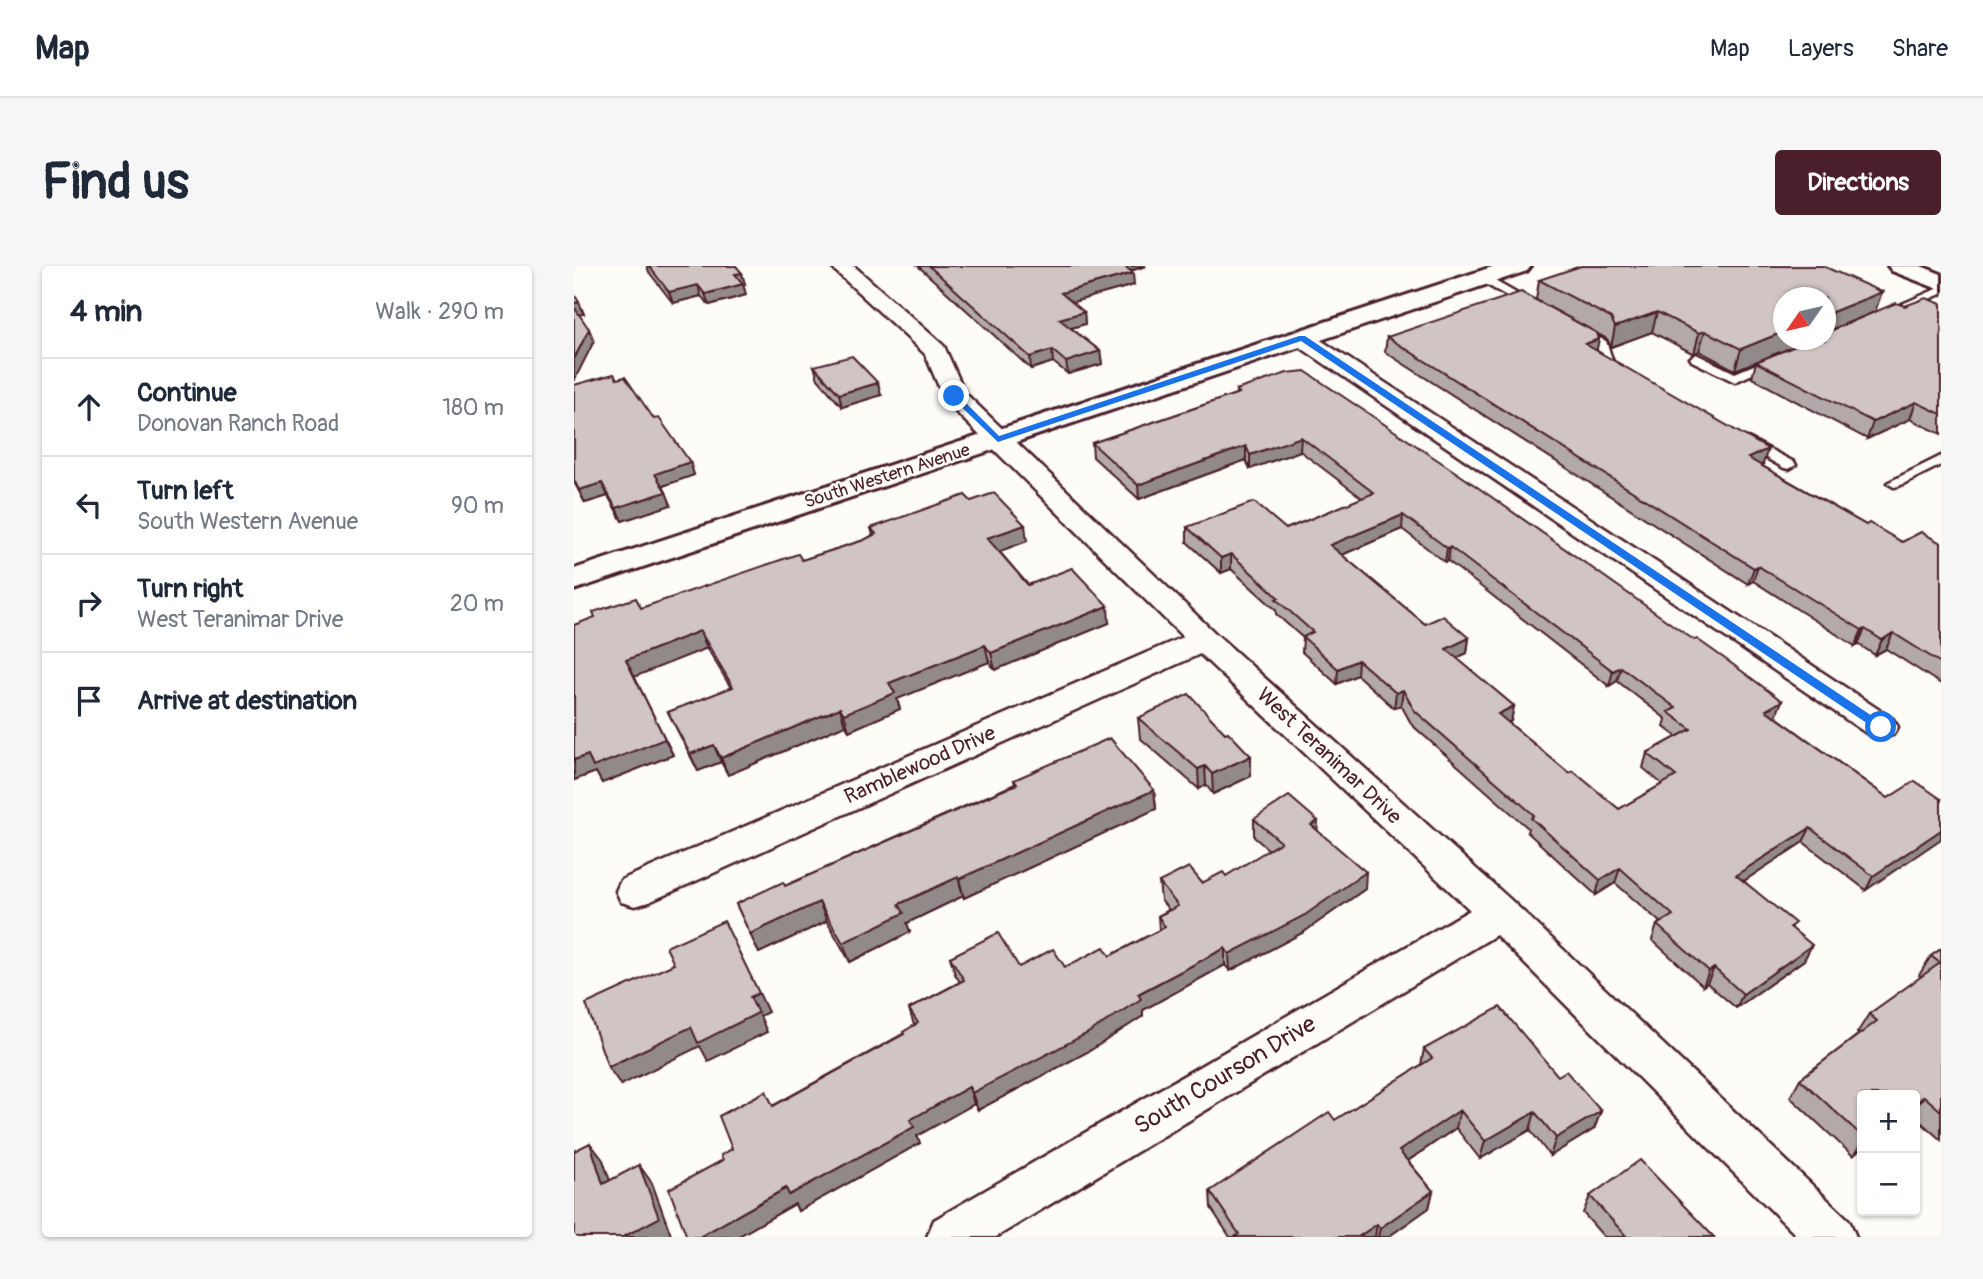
<!DOCTYPE html>
<html lang="en">
<head>
<meta charset="utf-8">
<style>
	:root { --surface:#fff; --page:#f6f6f7; --text:#1f2937; --muted:#747a83; --line:#e0e1e3; --accent:#4a1f2b }
	body { margin:0; font-family:Pangolin,sans-serif; background:var(--page); color:var(--text) }
	.controls { position:absolute; right:21px; bottom:21px; display:grid; overflow:hidden; border-radius:7px; box-shadow:0 2px 5px #0004 }
	.controls button { width:63px; height:63px; display:grid; place-items:center; padding:0; border:0; border-bottom:2px solid var(--line); background:var(--surface); color:var(--text); font:35px sans-serif }
	.compass { position:absolute; left:1199px; top:21px; width:63px; height:63px; border-radius:50%; background:var(--surface); box-shadow:0 2px 5px #0004; rotate:236deg }
	.stop { position:absolute; width:21px; height:21px; margin:-16px; border:5px solid #1a73e8; border-radius:50%; background:#fff }
	.stop.end { background:#1a73e8; border-color:#fff; box-shadow:0 2px 7px #0008 }
	.list { margin:0; padding:0; list-style:none }
	h2 { display:flex; justify-content:space-between; align-items:center; height:91px; margin:0; padding:0 28px; font-size:30px }
	h2 small { font-size:23px; font-weight:400; color:var(--muted) }
	.list li { display:grid; grid-template-columns:46px 1fr auto; gap:21px; align-items:center; box-sizing:border-box; height:98px; padding:0 28px; border-top:2px solid var(--line) }
	.list b { display:block; font-size:26px; white-space:nowrap }
	.list p { margin:0; font-size:23px; white-space:nowrap; color:var(--muted) }
	.list em { font-size:23px; font-style:normal; color:var(--muted) }
	.icon { flex:none; width:38px; height:38px; fill:none; stroke:currentColor; stroke-width:2; stroke-linecap:round; stroke-linejoin:round }
	.map { position:relative; flex:none; width:1367px; height:971px; overflow:hidden; border-radius:7px }
	header { display:flex; align-items:center; gap:42px; box-sizing:border-box; height:98px; padding:0 35px; background:var(--surface); border-bottom:2px solid var(--line) }
	header strong { font-size:33px }
	nav { display:flex; gap:38px; margin-inline-start:auto; font-size:24px }
	.intro { display:flex; align-items:center; justify-content:space-between; box-sizing:border-box; height:168px; padding:0 42px }
	h1 { margin:0; font-size:49px }
	.button { padding:18px 32px; border-radius:7px; background:var(--accent); color:#fff; font-size:24px; font-weight:700 }
	main { display:flex; gap:42px; padding:0 42px }
	aside { flex:1; background:var(--surface); border-radius:7px; box-shadow:0 2px 5px #0004 }
	.map>svg:first-child { display:block }
	.lines { fill:none; stroke-linecap:round; stroke-linejoin:round }
	.service-casing { stroke:#4a1f2b; stroke-width:5 }
	.minor-casing { stroke:#4a1f2b; stroke-width:5 }
	.tertiary-casing { stroke:#4a1f2b; stroke-width:6 }
	.primary-casing { stroke:#4a1f2b; stroke-width:6 }
	.service { fill:#fdfcf7; fill-rule:evenodd }
	.minor { fill:#fdfcf7; fill-rule:evenodd }
	.tertiary { fill:#fdfcf7; fill-rule:evenodd }
	.primary { fill:#fdfcf7; fill-rule:evenodd }
	.wall { fill:#b3a9a9; stroke:#4a1f2b; stroke-width:2; fill-rule:evenodd }
	.shaded-wall { fill:#928a89; stroke:#4a1f2b; stroke-width:2 }
	.building { fill:#d0c5c4; stroke:#4a1f2b; stroke-width:2; fill-rule:evenodd }
	.route { fill:#1a73e8 }
	.labels { text-anchor:middle; dominant-baseline:central; stroke-width:5; stroke-linejoin:round; paint-order:stroke }
	.far-street-label { font-size:18px; fill:#4a1f2b; stroke:#fdfcf7 }
	.street-label { font-size:21px; fill:#4a1f2b; stroke:#fdfcf7 }
	.near-street-label { font-size:24px; fill:#4a1f2b; stroke:#fdfcf7 }
</style>
</head>
<body>
<header>
<strong>Map</strong>
<nav><a>Map</a><a>Layers</a><a>Share</a></nav>
</header>
<div class="intro"><h1>Find us</h1><a class="button">Directions</a></div>
<main>
<aside>
<h2>4 min<small>Walk · 290 m</small></h2>
<ul class="list">
<li><svg class="icon" aria-label="ahead" viewBox="0 0 24 24"><path d="M12 20V5M6 11l6-6 6 6"/></svg><div><b>Continue</b><p>Donovan Ranch Road</p></div><em>180 m</em></li>
<li><svg class="icon" aria-label="left" viewBox="0 0 24 24"><path d="M17 20v-9H6M10 6l-5 5 5 5"/></svg><div><b>Turn left</b><p>South Western Avenue</p></div><em>90 m</em></li>
<li><svg class="icon" aria-label="right" viewBox="0 0 24 24"><path d="M7 20v-9h11M14 6l5 5-5 5"/></svg><div><b>Turn right</b><p>West Teranimar Drive</p></div><em>20 m</em></li>
<li><svg class="icon" aria-label="arrive" viewBox="0 0 24 24"><path d="M6 21V4h12l-3 4 3 4H6"/></svg><div><b>Arrive at destination</b></div></li>
</ul>
</aside>
<div class="map">
<svg width="1367" height="971" viewBox="0 0 1367 971">
	<rect width="100%" height="100%" fill="#fdfcf7"/>
	<filter id="ink" filterUnits="userSpaceOnUse"><feTurbulence type="fractalNoise" baseFrequency=".0143" numOctaves="2"/><feDisplacementMap in="SourceGraphic" scale="14" xChannelSelector="R" yChannelSelector="G"/><feConvolveMatrix kernelMatrix="1 2 1 2 8 2 1 2 1" color-interpolation-filters="sRGB"/></filter>
	<g filter="url(#ink)">
		<g class="lines">
			<g class="service-casing">
				<g id="service">
					<polygon points="904,10 912,10 963,39 953,41 904,14"/>
					<polygon points="1367,21 1367,28 1313,51 1303,49"/>
					<polygon points="999,63 1007,63 1032,75 1039,96 1050,102 1050,108 1042,108 1029,101 1023,80 999,67"/>
					<polygon points="1122,88 1161,107 1199,91 1209,94 1161,116 1118,95 1116,92"/>
					<polygon points="1174,172 1220,196 1222,199 1215,203 1210,202 1169,179 1169,173"/>
					<polygon points="1367,190 1367,199 1325,220 1320,221 1313,217"/>
				</g>
			</g>
			<g class="minor-casing">
				<g id="minor">
					<polygon points="256,0 280,0 370,80 391,127 641,367 939,636 1275,954 1282,971 1224,971 922,669 422,971 353,971 360,954 896,644 626,388 75,636 61,640 47,636 42,625 47,614 609,371 371,135 351,88"/>
					<polygon points="728,65 736,67 1319,453 1324,461 1319,469 1307,473 1295,469 720,77 716,72 720,67"/>
				</g>
			</g>
			<g class="tertiary-casing">
				<polygon id="tertiary" points="921,0 957,0 953,5 0,324 0,303"/>
			</g>
			<g class="primary-casing">
				<polygon id="primary" points="1314,0 1347,0 1367,8 1367,24 1318,5"/>
			</g>
			<use href="#service" class="service"/>
			<use href="#minor" class="minor"/>
			<use href="#tertiary" class="tertiary"/>
			<use href="#primary" class="primary"/>
		</g>
		<g class="wall">
			<polygon points="73,0 162,0 171,18 169,18 172,29 135,39 127,30 99,37 75,6"/>
			<polygon points="344,0 572,0 556,5 560,19 498,36 510,46 511,58 497,62 526,85 528,98 494,108 479,96 457,103"/>
			<polygon points="965,14 1308,26 1251,66 1251,32 1209,74 1251,74 1331,40 1367,38 1367,168 1336,153 1293,173 1178,112 1182,96 1228,77 1161,104 1125,85 1120,88 1078,66 1037,81 1033,73 962,34"/>
			<polygon points="813,71 1025,73 1022,84 1189,198 1187,199 1292,259 1328,276 1367,277 1367,418 1312,383 1301,389 1284,378 1281,380 1179,315 1174,318 811,86"/>
			<polygon points="240,100 307,129 268,141 244,113"/>
			<polygon points="43,113 80,153 116,196 120,209 89,220 97,239 48,255 34,230 11,237 0,216 0,119"/>
			<path d="M662,124L1202,450H1201L1314,532L1367,533L1292,624L1229,576L1170,615L1218,663L1230,694L1162,742L1133,717L1129,720L1078,674L1083,659L1087,657L1041,617L1022,629L953,566L954,562L838,459L827,439L820,442L783,409L763,418L728,386L729,372L702,348V344L657,303L647,307L613,276V261L712,263L788,232L726,185L676,203L672,194L565,233L519,191L518,177L662,128ZM828,263L871,296L874,295L1035,420L1043,415L1092,453L1090,461L1103,471L1073,487L1069,502L1088,518L1045,543L995,507L934,456L937,455L940,440L882,392L893,387L895,372L851,358L768,289Z"/>
			<polygon points="397,235 453,275 425,285 454,319 535,357 421,404 415,396 323,433 326,443 275,465 271,459 154,509 147,496 124,505 94,446 157,422 133,382 60,410 99,489 28,517 22,506 0,514 0,359 67,342 228,294 290,274 299,269 297,262"/>
			<polygon points="564,452 651,467 677,490 677,510 639,528 632,519 625,523 566,472"/>
			<polygon points="440,514 580,524 582,543 390,632 389,630 333,657 336,666 276,696 253,655 185,687 162,638 211,620 441,518"/>
			<polygon points="680,553 743,564 791,623 730,666 656,705 651,699 569,744 569,750 517,784 404,844 400,838 343,870 346,877 224,945 221,938 163,971 113,971 149,894 158,883 200,839 329,768 340,759 335,743 386,716 381,708 376,691 445,701 491,701 536,690 585,664 584,650 595,644 587,634 585,616 628,617 652,610 695,584 680,571"/>
			<polygon points="1367,683 1367,874 1341,851 1341,829 1288,829 1288,882 1279,890 1216,831 1226,813 1285,768 1283,767 1295,748 1347,711 1345,709 1357,690"/>
			<polygon points="850,783 984,810 1027,845 1020,863 976,890 956,864 906,893 882,862 834,895 859,925 855,942 814,971 656,971 637,942 636,925 761,854 847,799"/>
			<polygon points="1016,930 1140,971 1030,971 1009,947"/>
		</g>
		<g class="shaded-wall">
			<polygon points="544,0 572,0 545,8"/>
			<polygon points="168,7 171,18 164,19 161,8"/>
			<polygon points="559,7 560,19 488,39 487,27"/>
			<polygon points="169,18 172,29 135,39 131,28"/>
			<polygon points="124,19 127,30 99,37 95,26"/>
			<polygon points="1308,26 1301,46 1251,66 1258,46"/>
			<polygon points="5,36 10,48 2,49 0,43 0,37"/>
			<polygon points="510,46 511,58 487,65 485,53"/>
			<polygon points="1083,46 1078,66 1037,81 1041,61"/>
			<polygon points="15,63 20,75 0,115 0,93"/>
			<polygon points="1131,65 1125,85 1120,88 1125,67"/>
			<polygon points="1209,66 1209,74 1236,74 1161,104 1167,83"/>
			<polygon points="1025,73 1022,87 1011,78"/>
			<polygon points="478,84 479,96 457,103 456,91"/>
			<polygon points="526,85 528,98 494,108 492,96"/>
			<polygon points="304,117 307,129 268,141 265,128"/>
			<polygon points="1342,136 1336,153 1293,173 1299,156"/>
			<polygon points="727,171 726,185 676,203 676,189"/>
			<polygon points="672,180 672,194 565,233 564,219"/>
			<polygon points="1194,183 1189,198 1170,207 1174,192"/>
			<polygon points="116,196 120,209 86,221 81,208"/>
			<polygon points="28,217 34,230 11,237 5,224"/>
			<polygon points="92,226 97,239 48,255 42,242"/>
			<polygon points="829,249 828,263 756,294 756,279"/>
			<polygon points="451,259 453,275 416,289 413,272"/>
			<polygon points="876,281 874,295 871,296 873,282"/>
			<polygon points="657,288 657,303 647,307 647,292"/>
			<polygon points="1184,300 1179,315 1174,318 1180,302"/>
			<polygon points="534,340 535,357 421,404 417,387"/>
			<polygon points="1291,363 1284,378 1281,380 1288,364"/>
			<polygon points="126,365 133,382 60,411 52,394"/>
			<polygon points="1319,367 1312,383 1301,389 1308,374"/>
			<polygon points="895,372 893,387 870,398 872,383"/>
			<polygon points="411,379 415,396 323,433 326,443 275,465 270,448 315,417"/>
			<polygon points="784,394 783,409 763,418 764,403"/>
			<polygon points="1047,401 1043,415 1035,420 1039,405"/>
			<polygon points="829,424 827,439 820,442 822,427"/>
			<polygon points="1208,435 1202,450 1186,459 1192,444"/>
			<polygon points="940,440 937,455 921,462 924,448"/>
			<polygon points="266,442 271,459 154,509 147,492"/>
			<polygon points="91,473 99,489 28,517 22,506 0,514 0,494 14,489"/>
			<polygon points="140,479 147,496 124,505 116,488"/>
			<polygon points="677,490 677,510 639,528 638,508"/>
			<polygon points="631,500 632,519 625,523 624,503"/>
			<polygon points="580,524 582,543 390,632 385,613"/>
			<polygon points="744,555 743,572 737,559"/>
			<polygon points="1236,562 1229,576 1156,624 1162,609"/>
			<polygon points="1367,564 1367,573 1292,624 1299,610"/>
			<polygon points="1046,602 1041,617 1022,629 1026,614"/>
			<polygon points="792,606 791,623 730,666 656,705 655,688"/>
			<polygon points="384,611 389,630 333,657 336,666 276,696 269,677 325,638"/>
			<polygon points="245,636 253,655 185,687 176,668"/>
			<polygon points="1238,679 1230,694 1162,742 1169,728"/>
			<polygon points="651,682 651,699 569,744 569,750 517,784 404,844 398,827 564,728"/>
			<polygon points="1140,702 1133,717 1129,720 1135,705"/>
			<polygon points="185,727 194,746 186,750 193,766 134,795 126,780 47,819 34,801"/>
			<polygon points="395,821 400,838 343,870 346,877 224,945 221,938 163,971 125,971"/>
			<polygon points="1350,830 1341,843 1341,838"/>
			<polygon points="886,844 882,862 823,902 825,885"/>
			<polygon points="1027,845 1020,863 976,890 982,872"/>
			<polygon points="961,846 956,864 906,893 911,875"/>
			<polygon points="1288,876 1288,882 1279,890"/>
			<polygon points="16,877 29,894 43,936 29,918"/>
			<polygon points="65,899 78,917 97,969 93,971 49,971"/>
			<polygon points="859,925 855,942 814,971 804,971 806,962"/>
			<polygon points="803,958 801,971 784,971"/>
		</g>
		<g class="building">
			<polygon points="75,0 162,0 168,7 161,8 169,18 131,28 124,19 95,26"/>
			<polygon points="355,0 550,0 559,7 487,27 510,46 485,53 526,85 492,96 478,84 456,91"/>
			<polygon points="1007,0 1249,0 1308,26 1258,46 1256,51 1251,51 1251,32 1209,32 1209,66 1167,83 1131,65 1125,67 1083,46 1041,61 1037,52 965,14"/>
			<polygon points="947,26 1023,67 1025,73 1011,78 1194,183 1174,192 1292,259 1295,257 1328,276 1347,266 1367,277 1367,397 1319,367 1308,374 1291,363 1288,364 1184,300 1180,302 813,71"/>
			<polygon points="0,28 5,36 0,37"/>
			<polygon points="1352,32 1367,38 1367,148 1342,136 1299,156 1182,96 1236,74 1251,74 1251,67 1322,37 1331,40"/>
			<polygon points="0,41 15,63 0,93"/>
			<polygon points="278,90 304,117 265,128 240,100"/>
			<path d="M731,105L892,213L1120,374L1123,373L1161,400L1208,435L1192,444L1314,532L1341,515L1367,533V564L1299,610L1236,562L1162,609L1221,657L1216,661L1238,679L1169,728L1140,702L1135,705L1083,659L1099,649L1046,602L1026,614L957,552L960,549L840,444L829,424L822,427L784,394L764,403L729,371L739,366L702,333L705,332L657,288L647,292L613,261L680,236L712,263L800,227L727,171L676,189L672,180L564,219L518,177L665,127L662,124L713,107ZM829,249L873,282L876,281L1039,405L1047,401L1102,442L1094,446L1117,463L1073,487L1102,510L1045,543L999,505L995,507L924,448L940,440L872,383L895,372L869,350L851,358L756,279Z"/>
			<polygon points="40,108 43,113 51,111 80,153 85,152 116,196 81,208 92,226 42,242 28,217 5,224 0,214 0,119"/>
			<polygon points="420,227 451,259 413,272 454,319 498,302 534,340 417,387 411,379 315,417 321,427 270,448 266,442 147,492 140,479 116,488 94,446 159,421 126,365 52,394 91,473 19,501 14,489 0,494 0,359 21,351 19,346 62,332 67,342 224,288 228,294 290,274 302,268 297,262 391,229 397,235"/>
			<polygon points="615,428 651,467 654,466 677,490 638,508 631,500 624,503 564,452"/>
			<polygon points="536,472 580,524 385,613 384,611 325,638 330,647 269,677 245,636 176,668 162,638 209,616 211,620 443,518 440,514"/>
			<polygon points="715,530 744,555 737,559 792,606 731,649 655,688 651,682 564,728 567,733 514,767 398,827 395,821 336,854 340,861 215,929 212,922 125,971 113,971 95,923 149,894 147,889 158,883 145,850 192,825 199,840 330,768 329,766 344,757 335,743 390,714 376,691 424,667 445,701 479,683 491,701 530,681 536,690 591,661 584,650 604,640 585,616 615,601 628,617 649,606 652,610 707,576 680,553"/>
			<polygon points="150,655 185,727 176,731 184,747 124,777 117,761 34,801 12,738 100,698 92,681"/>
			<polygon points="1367,683 1367,845 1350,830 1341,838 1341,829 1288,829 1288,870 1226,813 1303,755 1295,748 1366,697 1357,690"/>
			<polygon points="926,741 984,810 992,805 1027,845 982,872 961,846 911,875 886,844 825,885 859,925 806,962 803,958 784,971 660,971 665,968 636,925 755,846 761,854 858,792 850,783"/>
			<polygon points="16,877 29,918 65,899 85,952 49,971 0,971 0,885"/>
			<polygon points="1066,894 1140,971 1053,971 1016,930"/>
		</g>
	</g>
	<polygon class="route" points="725,70 731,70 1310,458 1310,464 1303,464 727,75 424,176 376,130 383,128 425,170"/>
	<g class="labels">
		<g class="far-street-label">
			<text transform="translate(313 210) rotate(-18)">South Western Avenue</text>
		</g>
		<g class="street-label">
			<text transform="translate(755 490) rotate(43)">West Teranimar Drive</text>
			<text transform="translate(346 499) rotate(-24)">Ramblewood Drive</text>
		</g>
		<g class="near-street-label">
			<text transform="translate(651 809) rotate(-31)">South Courson Drive</text>
		</g>
	</g>
</svg>
<div class="controls">
<button>+</button>
<button>−</button>
</div>
<svg class="compass" viewBox="-18 -18 36 36"><path d="M0-13l5 13h-10z" fill="#e53935"/><path d="M0 13l5-13h-10z" fill="#747a83"/></svg>
<div class="stop" style="left:1307px;top:461px"></div>
<div class="stop end" style="left:380px;top:130px"></div>
</div>
</main>
</body>
</html>
